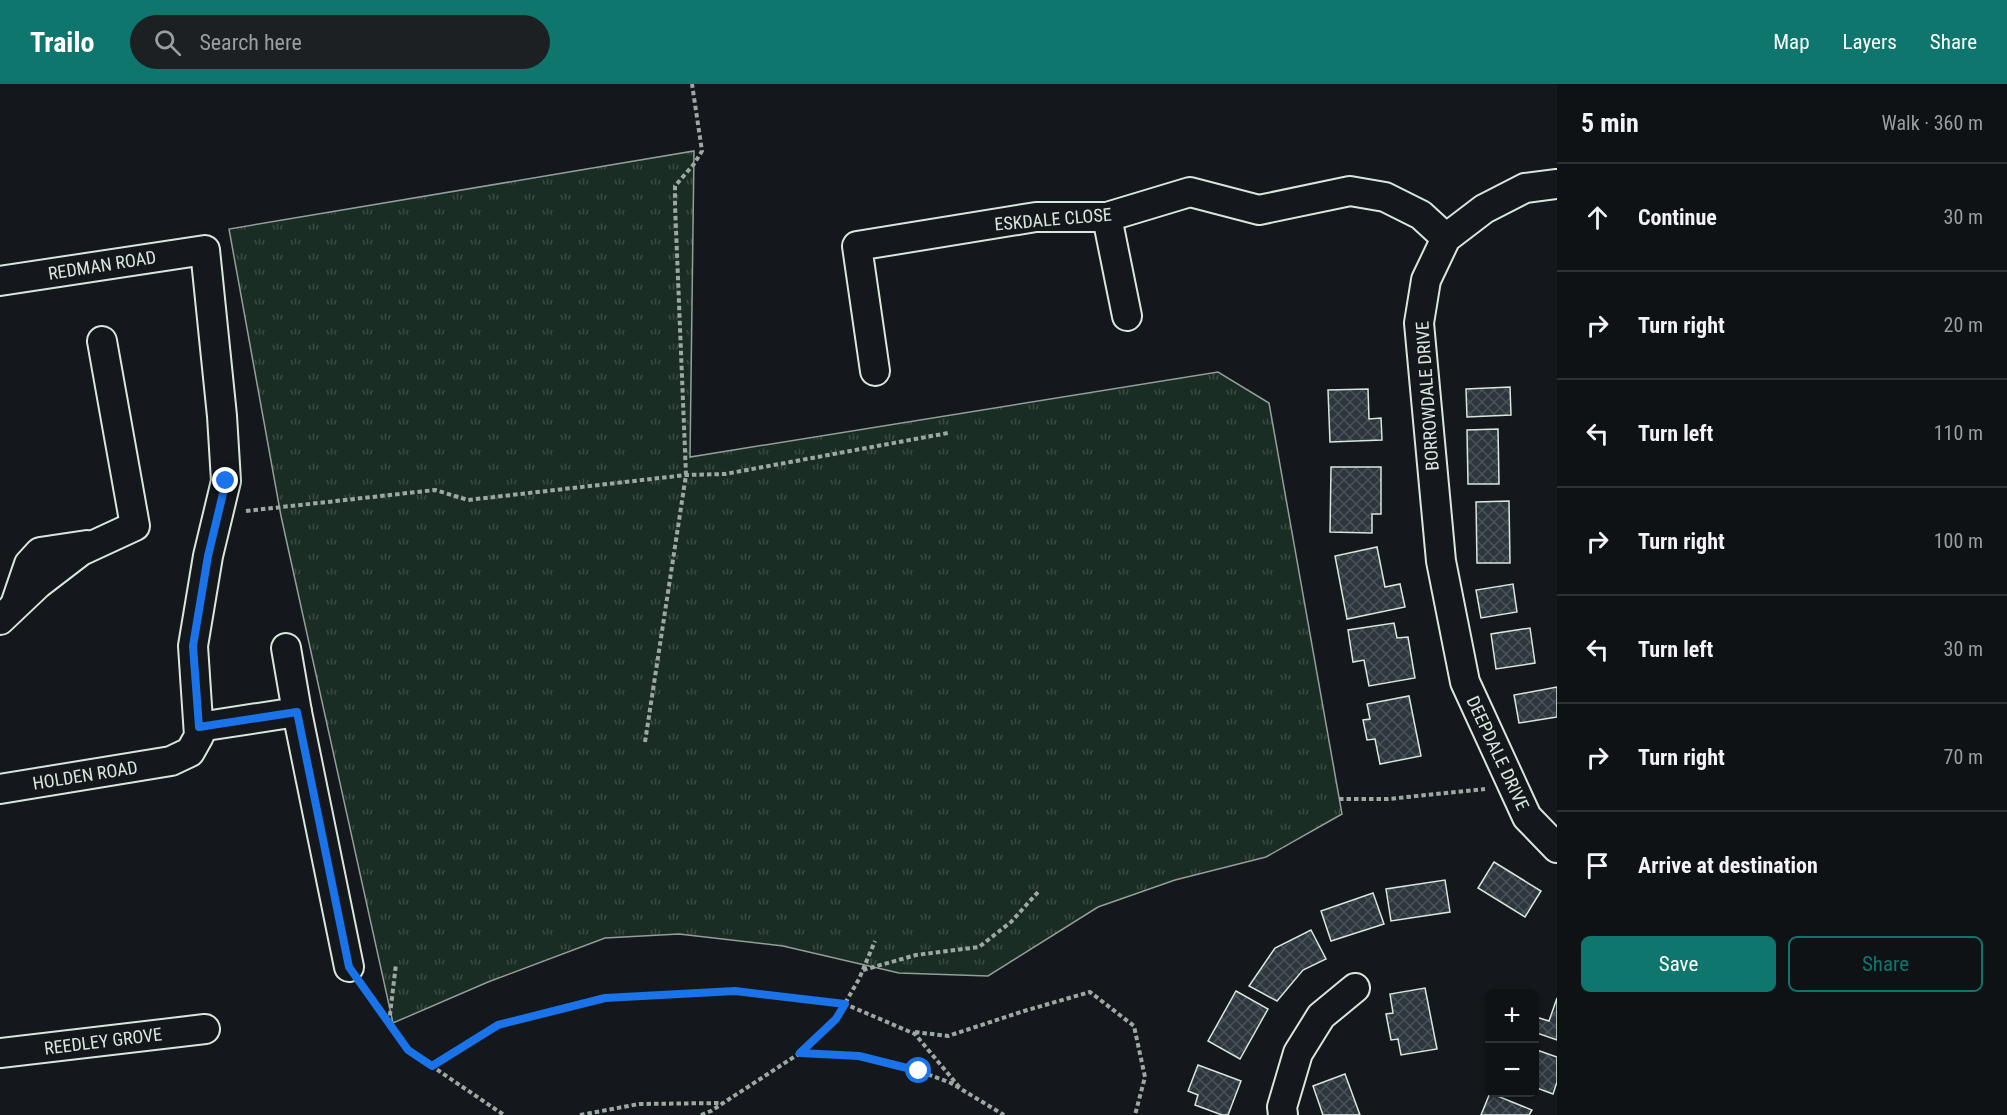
<!DOCTYPE html>
<html lang="en">
<head>
<meta charset="utf-8">
<style>
	:root { --surface:#0f1215; --page:#1d2022; --text:#f1f3f6; --muted:#9b9ea0; --line:#2f3234; --accent:#0f766e }
	body { margin:0; font-family:"Roboto Condensed",sans-serif; background:var(--page); color:var(--text) }
	.controls { position:absolute; right:18px; bottom:18px; display:grid; overflow:hidden; border-radius:9px; box-shadow:0 2px 4px #0004 }
	.controls button { width:54px; height:54px; display:grid; place-items:center; padding:0; border:0; border-bottom:2px solid var(--line); background:var(--surface); color:var(--text); font:30px sans-serif }
	.stop { position:absolute; width:18px; height:18px; margin:-14px; border:4px solid #1a73e8; border-radius:50%; background:#fff }
	.stop.end { background:#1a73e8; border-color:#fff; box-shadow:0 2px 6px #0008 }
	.list { margin:0; padding:0; list-style:none }
	h2 { display:flex; justify-content:space-between; align-items:center; height:78px; margin:0; padding:0 24px; font-size:26px }
	h2 small { font-size:20px; font-weight:400; color:var(--muted) }
	.list li { display:grid; grid-template-columns:39px 1fr auto; gap:18px; align-items:center; box-sizing:border-box; height:108px; padding:0 24px; border-top:2px solid var(--line) }
	.list b { display:block; font-size:22px; white-space:nowrap }
	.list em { font-size:20px; font-style:normal; color:var(--muted) }
	.actions { display:flex; gap:12px; padding:18px 24px }
	.actions a { flex:1; padding:14px 0; border:2px solid var(--accent); border-radius:9px; text-align:center; font-size:21px; color:var(--accent) }
	.actions .main { background:var(--accent); color:#fff }
	.icon { flex:none; width:33px; height:33px; fill:none; stroke:currentColor; stroke-width:2; stroke-linecap:round; stroke-linejoin:round }
	.map { position:relative; flex:none; width:1557px; height:1031px; overflow:hidden }
	header { display:flex; align-items:center; gap:36px; box-sizing:border-box; height:84px; padding:0 30px; background:var(--accent); color:#fff }
	header strong { font-size:28px }
	nav { display:flex; gap:33px; margin-inline-start:auto; font-size:21px }
	.search { width:420px; height:54px; background:var(--page); display:flex; align-items:center; gap:15px; box-sizing:border-box; padding:0 21px; border-radius:33px; color:var(--muted); font-size:22px }
	main { display:flex }
	aside { flex:1; background:var(--surface) }
	.map>svg:first-child { display:block }
	.grass { fill:url(#grass-tufts); stroke:#939e99; stroke-width:1.5 }
	.building { fill:url(#building-cross-hatch); stroke:#d8e6dc; stroke-width:1.5 }
	.lines { fill:none; stroke-linecap:round; stroke-linejoin:round }
	.minor-casing { stroke:#d8e6dc; stroke-width:32 }
	.path { stroke:#9da8a2; stroke-width:4; stroke-dasharray:4.5 3; stroke-linecap:butt }
	.minor { stroke:#14181c; stroke-width:28 }
	.route { stroke:#1a73e8; stroke-width:8 }
	.labels { text-anchor:middle; dominant-baseline:central; stroke-width:4.5; stroke-linejoin:round; paint-order:stroke }
	.street-label { font-size:18px; fill:#d8e6dc; stroke:#14181c }
</style>
</head>
<body>
<header>
<strong>Trailo</strong>
<div class="search"><svg class="icon" aria-label="search" viewBox="0 0 24 24"><circle cx="10" cy="10" r="6"/><path d="M15 15l6 6"/></svg>Search here</div>
<nav><a>Map</a><a>Layers</a><a>Share</a></nav>
</header>
<main>
<div class="map">
<svg width="1557" height="1031" viewBox="0 0 1557 1031">
	<defs>
		<pattern id="grass-tufts" width="24" height="20" patternUnits="userSpaceOnUse" patternTransform="scale(1.5)"><rect width="24" height="20" fill="#1a2d24"/><path d="M3 7l-1-3M5 7V3M7 7l1-3M15 17l-1-3M17 17v-4M19 17l1-3" fill="none" stroke="#3b4b43"/></pattern>
		<pattern id="building-cross-hatch" width="8" height="8" patternUnits="userSpaceOnUse" patternTransform="scale(1.5)"><rect width="8" height="8" fill="#2c363c"/><path d="M0 0l8 8M0 8l8-8" fill="none" stroke="#4a5358"/></pattern>
	</defs>
	<rect width="100%" height="100%" fill="#14181c"/>
	<polygon class="grass" points="694,67 690,373 1218,288 1269,319 1342,730 1266,773 1175,796 1098,823 988,892 899,889 783,862 679,850 605,854 488,898 393,939 281,432 229,145"/>
	<g class="building">
		<polygon points="1510,303 1511,331 1467,333 1466,305"/>
		<polygon points="1368,305 1369,335 1381,334 1382,356 1330,358 1328,306"/>
		<polygon points="1498,345 1499,400 1468,400 1467,346"/>
		<polygon points="1331,383 1381,383 1381,430 1372,430 1372,449 1330,448"/>
		<polygon points="1509,417 1510,479 1477,479 1476,418"/>
		<polygon points="1377,463 1385,503 1400,500 1405,523 1347,535 1335,472"/>
		<polygon points="1513,500 1517,528 1481,534 1476,506"/>
		<polygon points="1394,539 1397,554 1408,553 1415,594 1369,602 1364,576 1353,578 1348,546"/>
		<polygon points="1530,544 1535,579 1496,585 1491,550"/>
		<polygon points="1557,603 1557,633 1519,639 1514,611"/>
		<polygon points="1409,612 1421,672 1380,680 1375,655 1367,656 1363,636 1370,635 1367,620"/>
		<polygon points="1494,778 1541,807 1525,833 1478,804"/>
		<polygon points="1445,796 1450,828 1391,837 1386,805"/>
		<polygon points="1373,809 1384,840 1331,857 1321,827"/>
		<polygon points="1311,846 1326,875 1303,886 1277,917 1249,902 1275,864"/>
		<polygon points="1425,904 1437,965 1401,971 1398,955 1391,956 1386,930 1393,929 1390,910"/>
		<polygon points="1236,907 1268,925 1240,975 1208,957"/>
		<polygon points="1557,914 1557,956 1534,948 1536,933 1549,937"/>
		<polygon points="1534,965 1557,973 1557,998 1553,1010 1534,1003"/>
		<polygon points="1198,981 1241,997 1228,1031 1222,1031 1195,1021 1198,1011 1188,1007"/>
		<polygon points="1345,990 1360,1031 1323,1031 1313,1002"/>
		<polygon points="1490,1009 1532,1026 1529,1031 1481,1031"/>
	</g>
	<g class="lines">
		<g class="minor-casing">
			<g id="minor">
				<polyline points="1557,100 1525,104 1484,125 1446,154 1426,196 1419,239 1441,477 1465,598 1527,733 1557,764"/>
				<polyline points="1107,133 1127,232"/>
				<polyline points="0,197 205,166 222,332 226,397 208,472 193,562 199,652 190,668 171,677 0,705"/>
				<polyline points="875,287 857,162 1036,133 1107,133 1190,108 1259,126 1350,107 1385,113 1421,131 1446,154"/>
				<polyline points="16,518 29,480 40,468 87,461"/>
				<polyline points="0,536 38,500 81,467 135,442 102,257"/>
				<polyline points="297,628 349,883"/>
				<polyline points="199,643 297,628 286,564"/>
				<polyline points="0,969 205,945"/>
				<polyline points="1283,1031 1282,1023 1298,969 1321,932 1355,904"/>
			</g>
		</g>
		<g class="path">
			<polyline points="246,427 435,406 468,416 686,391 725,390 948,349"/>
			<polyline points="645,658 686,391 675,121 675,102 694,80 702,67 692,0"/>
			<polyline points="1339,715 1388,715 1485,705"/>
			<polyline points="863,886 916,871 979,863 1011,838 1038,808"/>
			<polyline points="363,903 408,966 504,1031"/>
			<polyline points="389,939 396,880"/>
			<polyline points="915,948 948,952 1024,927 1090,908 1134,942 1145,993 1135,1031"/>
			<polyline points="800,968 836,935 859,895 875,857"/>
			<polyline points="432,982 498,941 605,914 735,907 845,920 915,950 960,1004"/>
			<polyline points="580,1031 639,1020 722,1019"/>
			<polyline points="701,1031 711,1027 800,969 859,972 919,987 951,999 1004,1031"/>
		</g>
		<use href="#minor" class="minor"/>
	</g>
	<g class="lines">
		<polyline class="route" points="226,397 208,472 193,562 199,643 297,628 349,883 408,966 432,982 498,941 605,914 735,907 845,920 836,935 800,969 859,972 919,987"/>
	</g>
	<g class="labels">
		<g class="street-label">
			<text transform="translate(1053 135) rotate(-5)">ESKDALE CLOSE</text>
			<text transform="translate(102 181) rotate(-9)">REDMAN ROAD</text>
			<text transform="translate(1427 312) rotate(-94)">BORROWDALE DRIVE</text>
			<text transform="translate(1498 669) rotate(65)">DEEPDALE DRIVE</text>
			<text transform="translate(85 691) rotate(-9)">HOLDEN ROAD</text>
			<text transform="translate(103 957) rotate(-7)">REEDLEY GROVE</text>
		</g>
	</g>
</svg>
<div class="controls">
<button>+</button>
<button>−</button>
</div>
<div class="stop" style="left:919px;top:987px"></div>
<div class="stop end" style="left:226px;top:397px"></div>
</div>
<aside>
<h2>5 min<small>Walk · 360 m</small></h2>
<ul class="list">
<li><svg class="icon" aria-label="ahead" viewBox="0 0 24 24"><path d="M12 20V5M6 11l6-6 6 6"/></svg><div><b>Continue</b></div><em>30 m</em></li>
<li><svg class="icon" aria-label="right" viewBox="0 0 24 24"><path d="M7 20v-9h11M14 6l5 5-5 5"/></svg><div><b>Turn right</b></div><em>20 m</em></li>
<li><svg class="icon" aria-label="left" viewBox="0 0 24 24"><path d="M17 20v-9H6M10 6l-5 5 5 5"/></svg><div><b>Turn left</b></div><em>110 m</em></li>
<li><svg class="icon" aria-label="right" viewBox="0 0 24 24"><path d="M7 20v-9h11M14 6l5 5-5 5"/></svg><div><b>Turn right</b></div><em>100 m</em></li>
<li><svg class="icon" aria-label="left" viewBox="0 0 24 24"><path d="M17 20v-9H6M10 6l-5 5 5 5"/></svg><div><b>Turn left</b></div><em>30 m</em></li>
<li><svg class="icon" aria-label="right" viewBox="0 0 24 24"><path d="M7 20v-9h11M14 6l5 5-5 5"/></svg><div><b>Turn right</b></div><em>70 m</em></li>
<li><svg class="icon" aria-label="arrive" viewBox="0 0 24 24"><path d="M6 21V4h12l-3 4 3 4H6"/></svg><div><b>Arrive at destination</b></div></li>
</ul>
<div class="actions"><a class="main">Save</a><a>Share</a></div>
</aside>
</main>
</body>
</html>
